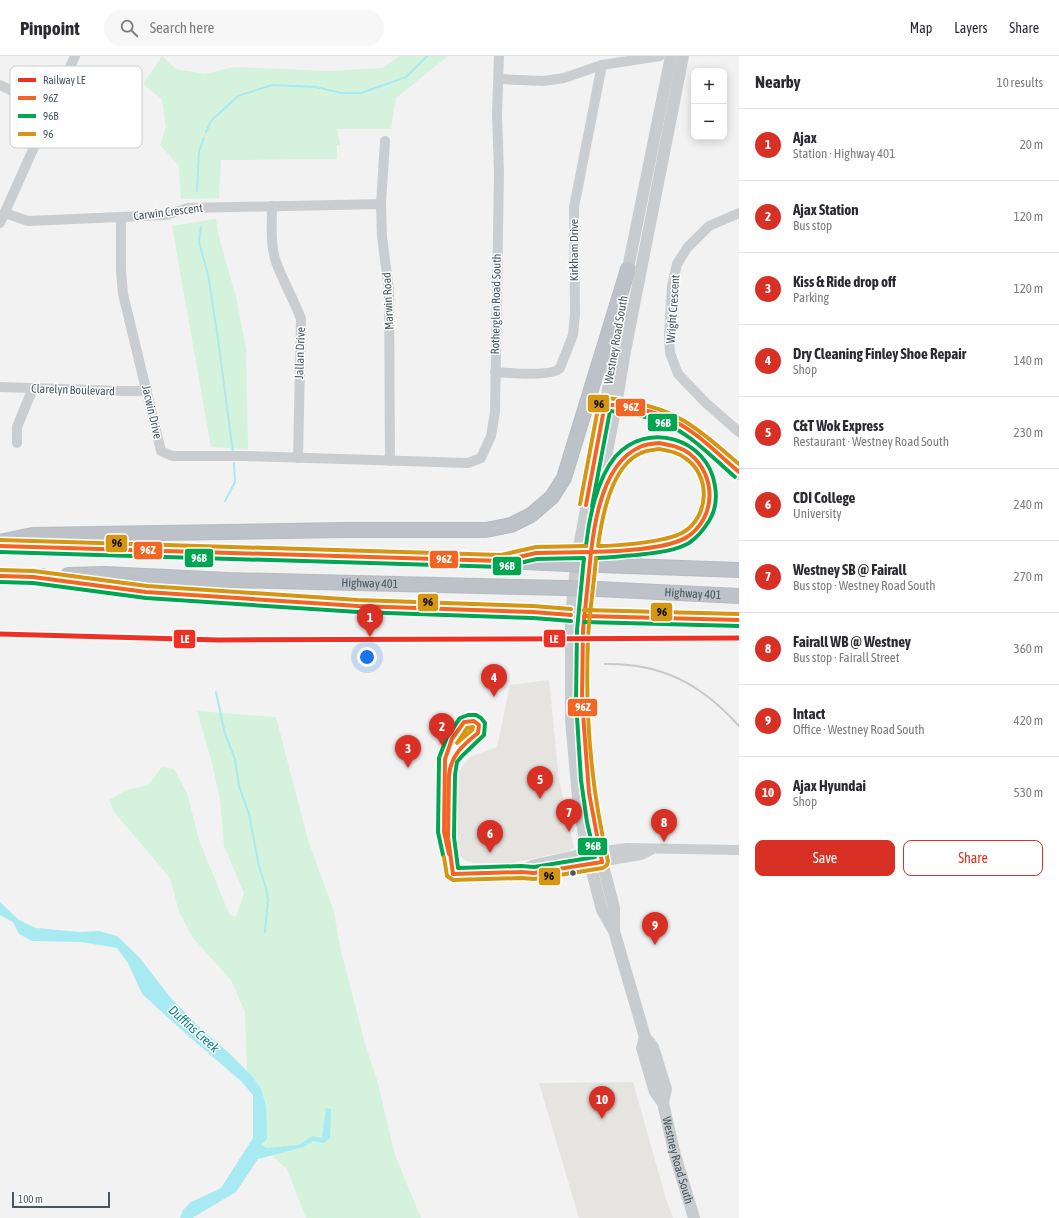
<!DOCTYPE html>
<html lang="en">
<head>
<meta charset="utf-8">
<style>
	:root { --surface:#fff; --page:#f7f7f7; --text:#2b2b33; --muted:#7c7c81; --line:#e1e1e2; --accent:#d93025 }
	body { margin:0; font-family:"Asap Condensed",sans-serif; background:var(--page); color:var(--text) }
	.controls { position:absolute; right:12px; top:12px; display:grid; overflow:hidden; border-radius:8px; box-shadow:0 2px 10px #0003 }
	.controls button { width:36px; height:36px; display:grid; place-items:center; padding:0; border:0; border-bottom:1px solid var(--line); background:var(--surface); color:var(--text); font:20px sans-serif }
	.scale { position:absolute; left:12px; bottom:10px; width:98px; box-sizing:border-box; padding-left:4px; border:2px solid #47575f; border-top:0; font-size:11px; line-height:14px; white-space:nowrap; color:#47575f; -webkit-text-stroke:3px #fff; paint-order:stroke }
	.you { position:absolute; left:367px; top:601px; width:14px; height:14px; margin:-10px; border:3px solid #fff; border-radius:50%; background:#1a73e8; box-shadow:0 0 0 6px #1a73e833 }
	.badge { display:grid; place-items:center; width:26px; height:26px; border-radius:50%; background:var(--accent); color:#fff; font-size:13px; font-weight:700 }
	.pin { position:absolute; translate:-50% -33px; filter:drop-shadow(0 1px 2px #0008) }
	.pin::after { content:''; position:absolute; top:21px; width:14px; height:12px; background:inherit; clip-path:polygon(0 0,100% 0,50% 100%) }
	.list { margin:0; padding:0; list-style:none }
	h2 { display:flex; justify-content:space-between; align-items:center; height:52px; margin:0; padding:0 16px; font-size:17px }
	h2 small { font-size:13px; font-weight:400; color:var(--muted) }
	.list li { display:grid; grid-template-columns:26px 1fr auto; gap:12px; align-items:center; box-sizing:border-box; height:72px; padding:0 16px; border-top:1px solid var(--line) }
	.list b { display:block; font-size:15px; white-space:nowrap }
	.list p { margin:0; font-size:13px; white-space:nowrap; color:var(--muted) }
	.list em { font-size:13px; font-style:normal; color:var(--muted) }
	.actions { display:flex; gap:8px; padding:12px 16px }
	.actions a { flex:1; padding:9px 0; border:1px solid var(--accent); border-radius:8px; text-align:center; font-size:14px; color:var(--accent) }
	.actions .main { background:var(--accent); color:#fff }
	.icon { flex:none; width:22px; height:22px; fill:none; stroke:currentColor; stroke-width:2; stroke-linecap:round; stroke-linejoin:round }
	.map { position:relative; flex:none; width:739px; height:1162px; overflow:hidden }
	header { display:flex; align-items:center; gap:24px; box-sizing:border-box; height:56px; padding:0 20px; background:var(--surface); border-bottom:1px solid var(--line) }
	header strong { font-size:19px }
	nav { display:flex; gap:22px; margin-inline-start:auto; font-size:14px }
	.search { width:280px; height:36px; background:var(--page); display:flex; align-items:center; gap:10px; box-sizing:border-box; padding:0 14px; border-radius:22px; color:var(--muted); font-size:15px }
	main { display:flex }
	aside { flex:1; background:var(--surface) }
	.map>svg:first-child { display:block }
	.commercial { fill:#e6e4e0 }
	.green { fill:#d5f2dd }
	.water { fill:#a8eaf1 }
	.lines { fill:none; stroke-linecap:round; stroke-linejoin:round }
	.stream { stroke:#a8eaf1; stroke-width:2 }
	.highway-casing { stroke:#b6bdc2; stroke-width:16 }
	.minor { stroke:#cbced0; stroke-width:10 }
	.major { stroke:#c8ccce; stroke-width:12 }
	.highway { stroke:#bcc2c7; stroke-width:14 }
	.rail { stroke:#c6c8ca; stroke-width:2 }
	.highway-bridge-casing { stroke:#b6bdc2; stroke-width:16; stroke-linecap:butt }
	.highway-bridge { stroke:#bcc2c7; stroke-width:14 }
	.bus-1-casing { stroke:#fff; stroke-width:7 }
	.bus-2-casing { stroke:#fff; stroke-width:7 }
	.bus-3-casing { stroke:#fff; stroke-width:7 }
	.bus-1 { stroke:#f26522; stroke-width:4 }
	.bus-2 { stroke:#00a651; stroke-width:4 }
	.bus-3 { stroke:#d49613; stroke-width:4 }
	.rail-1-casing { stroke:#fff; stroke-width:8 }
	.rail-1 { stroke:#ee3124; stroke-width:5 }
	.bus-dot { fill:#47575f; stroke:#fff; stroke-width:1.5 }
	.labels { text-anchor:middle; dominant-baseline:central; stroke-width:3; stroke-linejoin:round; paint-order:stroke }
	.street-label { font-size:12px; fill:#47575f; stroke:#fff }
	.water-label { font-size:13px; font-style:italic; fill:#087e8c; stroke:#fff }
	.key { fill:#fff; stroke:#c8cdcf; stroke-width:1 }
	.key-label { font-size:11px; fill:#47575f }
	.line-badge { stroke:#fff; stroke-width:1.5 }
	.badge-label { font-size:11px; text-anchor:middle; font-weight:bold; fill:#fff }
	.pale-badge-label { font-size:11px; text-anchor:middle; font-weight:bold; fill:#111 }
</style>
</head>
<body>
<header>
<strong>Pinpoint</strong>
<div class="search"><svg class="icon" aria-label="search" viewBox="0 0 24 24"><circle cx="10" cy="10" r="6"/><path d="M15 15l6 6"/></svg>Search here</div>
<nav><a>Map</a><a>Layers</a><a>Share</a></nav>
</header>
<main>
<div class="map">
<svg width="739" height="1162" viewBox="0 0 739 1162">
	<rect width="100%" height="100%" fill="#f2f2f2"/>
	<g class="commercial">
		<polygon points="549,624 559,723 574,791 569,795 511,807 476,807 466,805 458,798 455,788 455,735 458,716 470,701 497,691 510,629"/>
		<polygon points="633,1026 666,1143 673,1162 579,1162 539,1027"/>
	</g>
	<g class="green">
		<polygon points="162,0 176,13 205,18 234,11 329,15 383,12 399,0 448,0 396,42 391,73 337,73 340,89 337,89 337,103 221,104 219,142 181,143 179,110 160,89 166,71 162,44 143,28"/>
		<polygon points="216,163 219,181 237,245 246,293 248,393 211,391 172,170"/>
		<polygon points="197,655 276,661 308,784 334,856 340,891 365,988 377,1024 395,1099 421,1162 306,1162 287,1113 260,1089 262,1032 247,1015 245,956 231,924 193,882 179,856 170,822 114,756 109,744 126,734 148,729 162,711 174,713 187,737 199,784 229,858 236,861 244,837 224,790 220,743 212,707"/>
	</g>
	<polygon class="water" points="0,846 19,864 36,872 80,876 99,875 117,880 139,901 170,941 200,972 228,996 252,1020 261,1032 266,1050 267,1083 261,1089 267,1092 299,1089 312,1080 322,1082 326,1052 331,1053 330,1082 324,1087 313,1085 304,1091 258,1103 236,1136 192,1162 180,1162 183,1154 191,1146 221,1132 253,1082 253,1039 241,1025 185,977 142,938 128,907 117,892 81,886 32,885 19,878 13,866 0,859"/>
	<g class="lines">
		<g class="stream">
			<polyline points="206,76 211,65 238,40 272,29 316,31 341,37 361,37 406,21 427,0"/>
			<polyline points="197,135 199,95 204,82"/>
			<polyline points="201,171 199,186 208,219 217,276 233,396"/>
			<polyline points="225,445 235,426 234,407"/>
			<polyline points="216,636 225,678 235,703 239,730 249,758 259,810 266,832 268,844 265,876"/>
		</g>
		<g class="highway-casing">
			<g id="highway">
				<path d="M605,348C632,351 662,356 684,371C703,383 722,402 739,416"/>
				<path d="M596,461C601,445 605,427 614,413C631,386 673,376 695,402C718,427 716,465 685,483C666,493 623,494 601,496"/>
				<polyline points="0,486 32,479 343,474 486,474 511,469 531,459 552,441 564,422 628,213"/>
				<polyline points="8,490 502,505 567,508"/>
				<polyline points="524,500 535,498 567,496"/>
				<polyline points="599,509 739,514"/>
				<path id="s2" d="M68,519L105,518L228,524L565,532"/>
				<polyline points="0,520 42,520"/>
				<polyline points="33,521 146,536 358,550 533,556 584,560 739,564"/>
				<path id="s3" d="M598,533L739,540"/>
			</g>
		</g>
		<g class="minor">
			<polyline points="499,23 543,25 564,22 602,9 660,0"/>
			<polyline points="0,29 51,54 64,58 94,60 114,57"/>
			<polyline points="385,85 381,148 382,181 389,234 390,405"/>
			<path d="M272,150C272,168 270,189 276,206C283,225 294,244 301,263L298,402"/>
			<polyline points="5,157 28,165 166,159 188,152 381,148"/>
			<polyline points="739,157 709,170 687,192 677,208 672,230 669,279 670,297 678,318 706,347 739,376"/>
			<polyline points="121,162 121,214 123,238 161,395 172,400 244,400 468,407 481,402 491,380 495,356 499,117 497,59 499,0"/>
			<polyline points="0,167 75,0"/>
			<path d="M495,316C508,317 552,321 560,312L573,279L575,258L574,151L602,9"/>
			<polyline points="0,331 123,335 147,335"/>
			<polyline points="17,387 17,371 33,332"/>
			<polyline points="521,816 532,809 577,799 627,792 739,794"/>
			<polyline points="453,818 521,816 534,817 629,801 641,799 651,794"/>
		</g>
		<g class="major">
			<polyline points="626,222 671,0"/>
			<polyline points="621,252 602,370 577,501 571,559 571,664 579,752 590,808 602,854 614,875 645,981 653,991 666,1033 663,1047"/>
			<polyline points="614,874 614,852 597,786 588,728 585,695 582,594 584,560 591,489 602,421 616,349 625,295 683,0"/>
			<path id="s1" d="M645,981L642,992L655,1036L663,1047L675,1099L694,1162"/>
		</g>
		<use href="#highway" class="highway"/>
		<path class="rail" d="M605,608C662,607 701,628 739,670"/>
		<g class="highway-bridge-casing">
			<g id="highway-bridge">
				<polyline points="567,496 601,496"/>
				<polyline points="567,508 599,509"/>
				<polyline points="565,532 598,533"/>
			</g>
		</g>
		<use href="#highway-bridge" class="highway-bridge"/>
		<g class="bus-1-casing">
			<g id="bus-1">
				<path d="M659,387C670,389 681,391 690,398C717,420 716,462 687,481C669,493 613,496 591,496C595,462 604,408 638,392C644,388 652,388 659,387Z"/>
				<path d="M586,449L605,348C629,351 655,354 676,366C700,379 719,399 739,416"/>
				<polyline points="0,490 502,505 536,497 591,496"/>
				<polyline points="591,496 583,574 582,644 589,737 602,806"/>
				<polyline points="0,520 33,521 146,536 358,550 533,556 571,559"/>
				<polyline points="584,560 739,564"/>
				<path d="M449,798L444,776L445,703L452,683L464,666L474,665L479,669L478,677C463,689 451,699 449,719L448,781L453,818"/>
				<polyline points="453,818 521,816 534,817 602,806"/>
			</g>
		</g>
		<g class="bus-2-casing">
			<g id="bus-2">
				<path d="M592,450L610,355C631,357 653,361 672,371C696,383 715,404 735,421"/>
				<path d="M586,490C589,462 597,423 615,401C647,364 708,382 715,430C717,442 716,454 709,465C704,473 698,481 689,487C673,496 653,497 636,499C622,500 610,502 596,502"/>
				<polyline points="0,496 502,511 537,503 584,502 577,574 576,645 581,724 587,766 595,801 534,811 521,810 458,812 454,781 455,719 457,706 462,700 484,679 485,667 481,662 476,659 468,659 460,662 447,681 439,702 438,776 443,799"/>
				<polyline points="0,526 33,527 146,542 358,556 533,562 571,565"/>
				<polyline points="584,566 739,570"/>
			</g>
		</g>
		<g class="bus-3-casing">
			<g id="bus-3">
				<path d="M659,393C669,395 677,396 685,402C711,419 710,461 682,477C665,486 618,490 598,490C602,461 611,410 641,397C646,394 653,394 659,393Z"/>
				<path d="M580,448L599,347L603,342C612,342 622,344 631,346C682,355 702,377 739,408"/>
				<polyline points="0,484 501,499 536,491 586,490"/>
				<polyline points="0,514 34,515 147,530 358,544 533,550 571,553"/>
				<polyline points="584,554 739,558"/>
				<polygon points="473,671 472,674 457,687 467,672"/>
				<path d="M444,801L447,820L453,824L521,822L534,823L603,812L607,809L608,805C591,733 585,658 588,584C589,557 594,529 596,502"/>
			</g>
		</g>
		<use href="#bus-1" class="bus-1"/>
		<use href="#bus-2" class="bus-2"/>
		<use href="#bus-3" class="bus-3"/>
		<g class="rail-1-casing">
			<polyline id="rail-1" points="0,578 219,584 739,582"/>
		</g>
		<use href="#rail-1" class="rail-1"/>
	</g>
	<circle class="bus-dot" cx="573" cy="817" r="3.5"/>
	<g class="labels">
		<g class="street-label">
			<text transform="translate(168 156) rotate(-7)">Carwin Crescent</text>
			<text transform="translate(574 194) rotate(-90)">Kirkham Drive</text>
			<text transform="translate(388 245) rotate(-93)">Marwin Road</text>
			<text transform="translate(496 248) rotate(-89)">Rotherglen Road South</text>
			<text transform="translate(673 253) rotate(-86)">Wright Crescent</text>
			<text transform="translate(616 284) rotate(-80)">Westney Road South</text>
			<text transform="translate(300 297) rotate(-88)">Jallan Drive</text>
			<text transform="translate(73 334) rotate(2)">Clarelyn Boulevard</text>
			<text transform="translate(152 356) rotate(77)">Jacwin Drive</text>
			<text stroke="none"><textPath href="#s2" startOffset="302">Highway 401</textPath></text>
			<text stroke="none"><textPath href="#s3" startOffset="95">Highway 401</textPath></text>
			<text stroke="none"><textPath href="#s1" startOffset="130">Westney Road South</textPath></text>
		</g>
		<g class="water-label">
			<text transform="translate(194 973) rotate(42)">Duffins Creek</text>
		</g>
	</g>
	<rect x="10" y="10" width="132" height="82" rx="6" class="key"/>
	<rect x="18" y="22" width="18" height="4" fill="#ee3124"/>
	<rect x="18" y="40" width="18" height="4" fill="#f26522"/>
	<rect x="18" y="58" width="18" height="4" fill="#00a651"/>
	<rect x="18" y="76" width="18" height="4" fill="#d49613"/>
	<g class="key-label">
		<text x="43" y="28">Railway LE</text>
		<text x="43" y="46">96Z</text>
		<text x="43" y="64">96B</text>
		<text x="43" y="82">96</text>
	</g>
	<g class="line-badge">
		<rect x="587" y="338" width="23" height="19" rx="4" fill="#d49613"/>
		<rect x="615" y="342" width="31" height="19" rx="4" fill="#f26522"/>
		<rect x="647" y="357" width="31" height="19" rx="4" fill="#00a651"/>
		<rect x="105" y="478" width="23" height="19" rx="4" fill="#d49613"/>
		<rect x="133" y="485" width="30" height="19" rx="4" fill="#f26522"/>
		<rect x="184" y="492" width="30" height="20" rx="4" fill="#00a651"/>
		<rect x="429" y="494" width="30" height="19" rx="4" fill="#f26522"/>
		<rect x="492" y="500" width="30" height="20" rx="4" fill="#00a651"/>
		<rect x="417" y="537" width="22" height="19" rx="4" fill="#d49613"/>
		<rect x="650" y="546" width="23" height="20" rx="4" fill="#d49613"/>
		<rect x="543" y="573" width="23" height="19" rx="4" fill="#ee3124"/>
		<rect x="173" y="573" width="23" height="20" rx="4" fill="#ee3124"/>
		<rect x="567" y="642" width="31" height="19" rx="4" fill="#f26522"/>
		<rect x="577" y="781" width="31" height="19" rx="4" fill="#00a651"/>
		<rect x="538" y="811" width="23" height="19" rx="4" fill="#d49613"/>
	</g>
	<g class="badge-label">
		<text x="631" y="355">96Z</text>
		<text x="663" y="371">96B</text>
		<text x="148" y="498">96Z</text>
		<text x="199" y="506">96B</text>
		<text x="444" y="507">96Z</text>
		<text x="507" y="514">96B</text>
		<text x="554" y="587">LE</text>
		<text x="185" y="587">LE</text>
		<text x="583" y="655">96Z</text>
		<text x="593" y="794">96B</text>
	</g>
	<g class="pale-badge-label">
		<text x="599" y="352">96</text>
		<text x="117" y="491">96</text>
		<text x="428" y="550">96</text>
		<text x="662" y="560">96</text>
		<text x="549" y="824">96</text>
	</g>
</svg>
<div class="controls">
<button>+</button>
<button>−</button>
</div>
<div class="scale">100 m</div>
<div class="you"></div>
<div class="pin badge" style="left:370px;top:581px">1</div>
<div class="pin badge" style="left:442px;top:690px">2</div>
<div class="pin badge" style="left:408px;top:712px">3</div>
<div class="pin badge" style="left:494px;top:641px">4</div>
<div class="pin badge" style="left:540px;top:743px">5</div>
<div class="pin badge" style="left:490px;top:797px">6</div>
<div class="pin badge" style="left:569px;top:776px">7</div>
<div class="pin badge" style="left:664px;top:786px">8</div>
<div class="pin badge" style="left:655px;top:889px">9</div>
<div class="pin badge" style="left:602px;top:1063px">10</div>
</div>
<aside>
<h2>Nearby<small>10 results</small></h2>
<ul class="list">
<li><span class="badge">1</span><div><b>Ajax</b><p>Station · Highway 401</p></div><em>20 m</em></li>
<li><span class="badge">2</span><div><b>Ajax Station</b><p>Bus stop</p></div><em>120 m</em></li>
<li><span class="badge">3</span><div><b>Kiss &amp; Ride drop off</b><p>Parking</p></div><em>120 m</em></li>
<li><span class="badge">4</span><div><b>Dry Cleaning Finley Shoe Repair</b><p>Shop</p></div><em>140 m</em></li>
<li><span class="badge">5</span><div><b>C&amp;T Wok Express</b><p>Restaurant · Westney Road South</p></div><em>230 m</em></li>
<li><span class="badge">6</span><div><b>CDI College</b><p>University</p></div><em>240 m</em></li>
<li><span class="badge">7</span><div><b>Westney SB @ Fairall</b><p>Bus stop · Westney Road South</p></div><em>270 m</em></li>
<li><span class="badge">8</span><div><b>Fairall WB @ Westney</b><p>Bus stop · Fairall Street</p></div><em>360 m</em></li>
<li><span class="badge">9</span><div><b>Intact</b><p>Office · Westney Road South</p></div><em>420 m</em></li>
<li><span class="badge">10</span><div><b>Ajax Hyundai</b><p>Shop</p></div><em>530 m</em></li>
</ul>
<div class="actions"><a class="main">Save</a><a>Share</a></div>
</aside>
</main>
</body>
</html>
